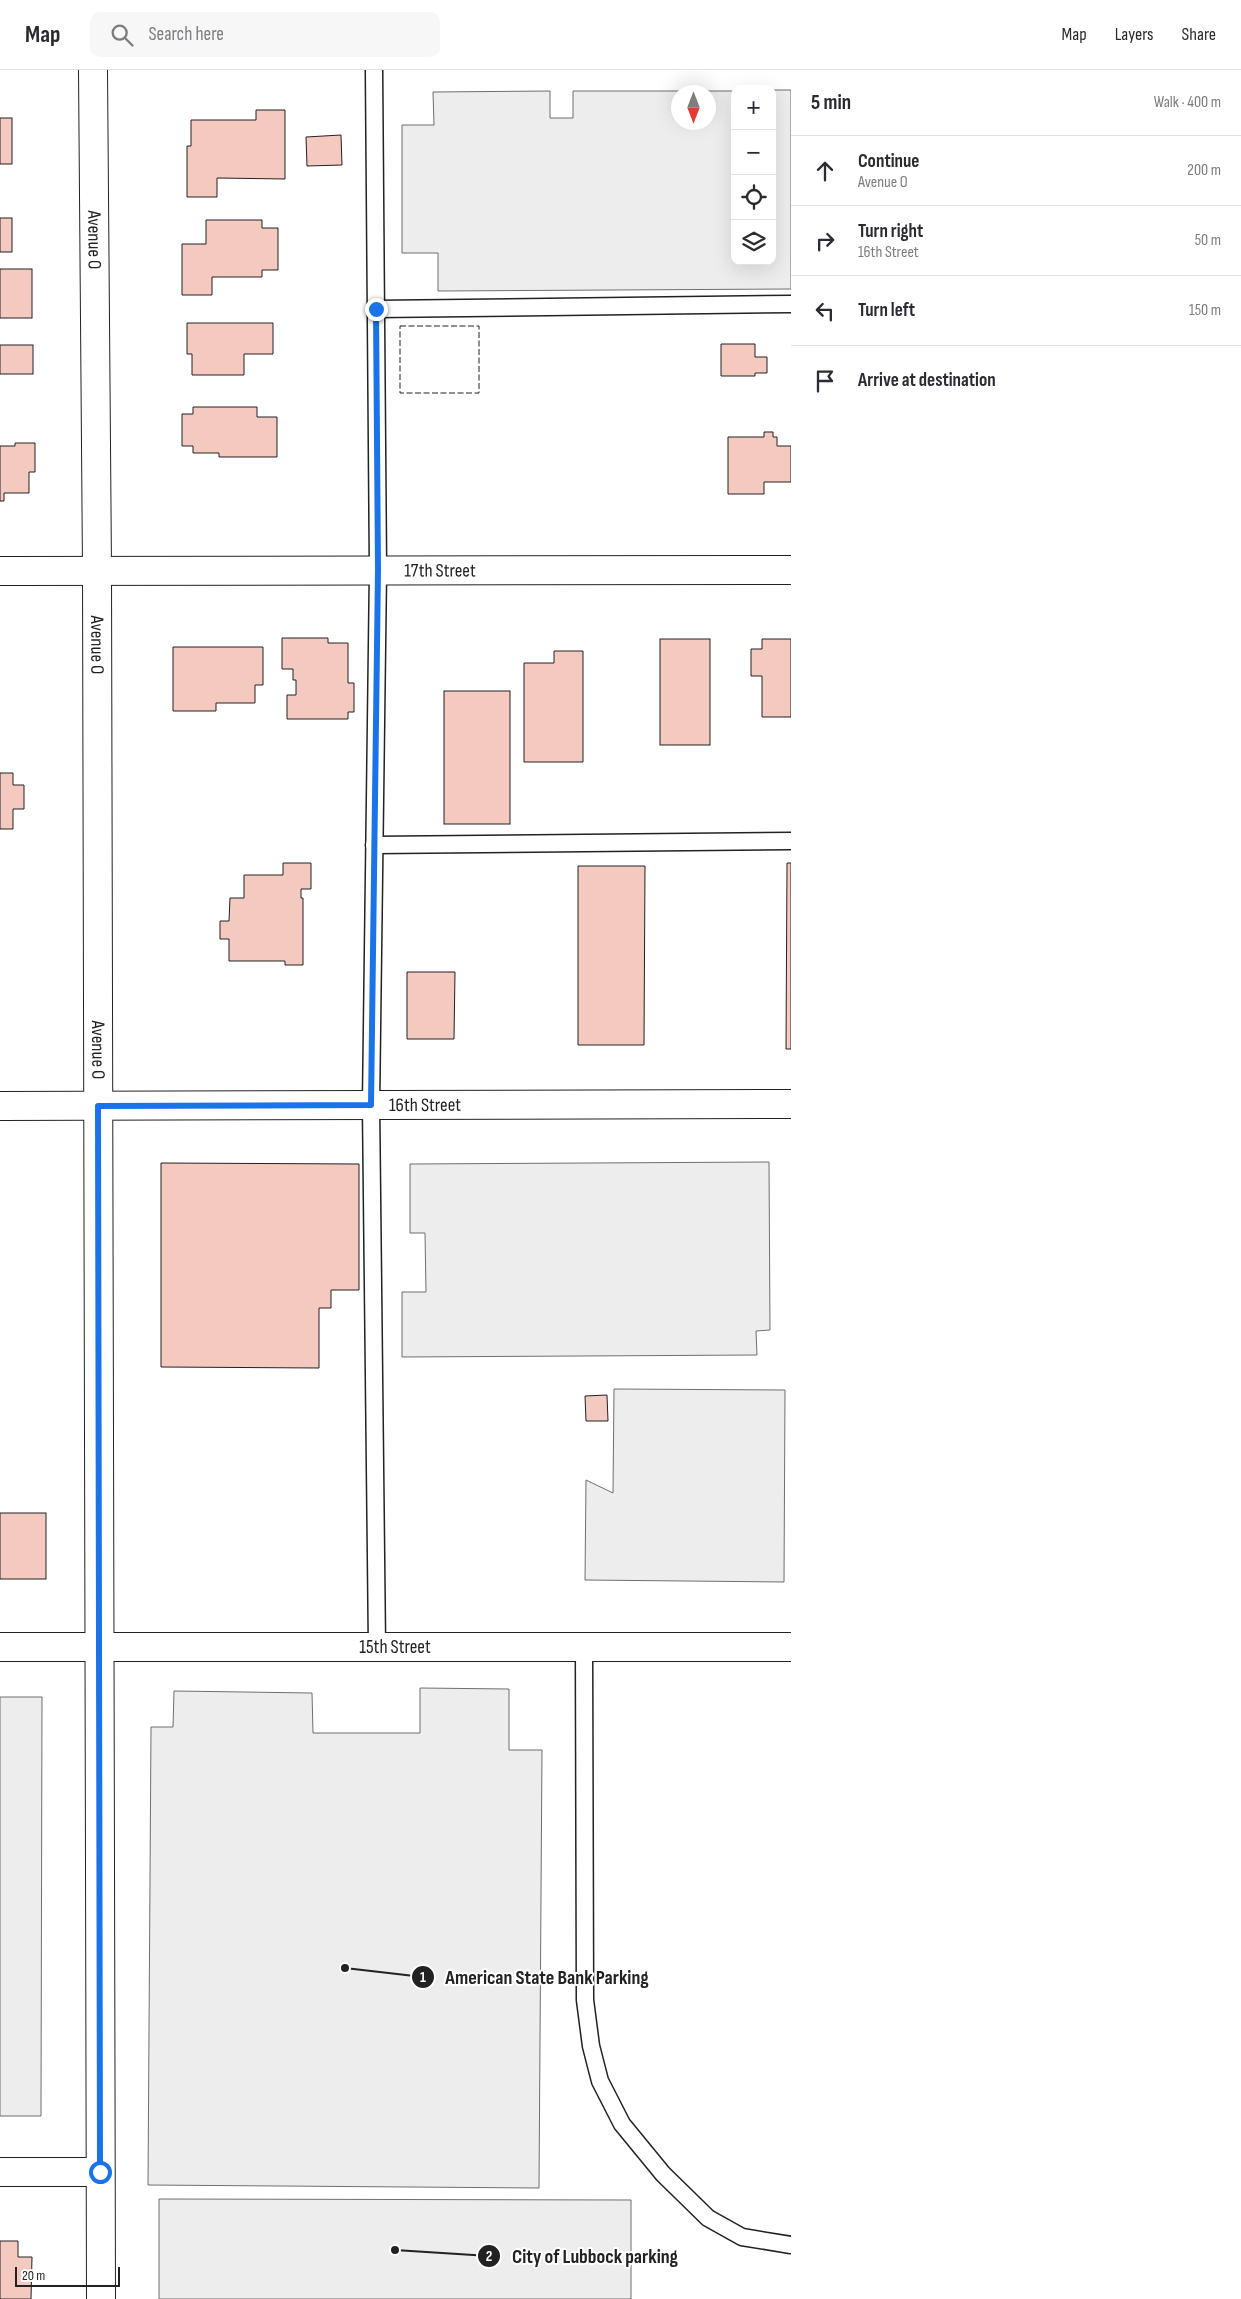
<!DOCTYPE html>
<html lang="en">
<head>
<meta charset="utf-8">
<style>
	:root { --surface:#fff; --page:#f7f7f7; --text:#2b2b33; --muted:#7c7c81; --line:#e1e1e2 }
	body { margin:0; font-family:"Sofia Sans Condensed",sans-serif; background:var(--page); color:var(--text) }
	.controls { position:absolute; right:15px; top:15px; display:grid; overflow:hidden; border-radius:10px; box-shadow:0 5px 20px #0002 }
	.controls button { width:45px; height:45px; display:grid; place-items:center; padding:0; border:0; border-bottom:1px solid var(--line); background:var(--surface); color:var(--text); font:25px sans-serif }
	.compass { position:absolute; left:671px; top:15px; width:45px; height:45px; border-radius:50%; background:var(--surface); box-shadow:0 5px 20px #0002; rotate:180deg }
	.scale { position:absolute; left:15px; bottom:12px; width:105px; box-sizing:border-box; padding-left:5px; border:2px solid #222; border-top:0; font-size:14px; line-height:18px; white-space:nowrap; color:#222; -webkit-text-stroke:4px #fff; paint-order:stroke }
	.stop { position:absolute; width:15px; height:15px; margin:-11px; border:4px solid #1a73e8; border-radius:50%; background:#fff }
	.stop.end { background:#1a73e8; border-color:#fff; box-shadow:0 1px 5px #0008 }
	.list { margin:0; padding:0; list-style:none }
	h2 { display:flex; justify-content:space-between; align-items:center; height:65px; margin:0; padding:0 20px; font-size:21px }
	h2 small { font-size:16px; font-weight:400; color:var(--muted) }
	.list li { display:grid; grid-template-columns:32px 1fr auto; gap:15px; align-items:center; box-sizing:border-box; height:70px; padding:0 20px; border-top:1px solid var(--line) }
	.list b { display:block; font-size:19px; white-space:nowrap }
	.list p { margin:0; font-size:16px; white-space:nowrap; color:var(--muted) }
	.list em { font-size:16px; font-style:normal; color:var(--muted) }
	.icon { flex:none; width:28px; height:28px; fill:none; stroke:currentColor; stroke-width:2; stroke-linecap:round; stroke-linejoin:round }
	.map { position:relative; flex:none; width:791px; height:2229px; overflow:hidden }
	header { display:flex; align-items:center; gap:30px; box-sizing:border-box; height:70px; padding:0 25px; background:var(--surface); border-bottom:1px solid var(--line) }
	header strong { font-size:24px }
	nav { display:flex; gap:28px; margin-inline-start:auto; font-size:18px }
	.search { width:350px; height:45px; background:var(--page); display:flex; align-items:center; gap:12px; box-sizing:border-box; padding:0 18px; border-radius:10px; color:var(--muted); font-size:19px }
	main { display:flex }
	aside { flex:1; background:var(--surface) }
	.map>svg:first-child { display:block }
	.parking { fill:#ededed; stroke:#6f6f6f; fill-rule:evenodd }
	.building { fill:#f3c9c0; stroke:#222 }
	.lines { fill:none; stroke-linecap:round; stroke-linejoin:round }
	.lane-casing { stroke:#222; stroke-width:19 }
	.street-casing { stroke:#222; stroke-width:30 }
	.secondary-casing { stroke:#222; stroke-width:30 }
	.lane { stroke:#fff; stroke-width:16 }
	.street { stroke:#fff; stroke-width:28 }
	.secondary { stroke:#fff; stroke-width:28 }
	.fence { stroke:#222; stroke-width:1; stroke-dasharray:6 2.5; stroke-linecap:butt }
	.route { stroke:#1a73e8; stroke-width:6 }
	.labels { text-anchor:middle; dominant-baseline:central; stroke-width:4; stroke-linejoin:round; paint-order:stroke }
	.street-label { font-size:19px; fill:#222; stroke:#fff }
	.leader { fill:none; stroke:#222; stroke-width:2 }
	.callout-dot { fill:#222; stroke:#fff; stroke-width:2 }
	.mark-label { font-size:15px; text-anchor:middle; font-weight:bold; fill:#fff }
	.callout-label { font-size:20px; text-anchor:middle; font-weight:bold; fill:#222; stroke:#fff; stroke-width:4; stroke-linejoin:round; paint-order:stroke }
</style>
</head>
<body>
<header>
<strong>Map</strong>
<div class="search"><svg class="icon" aria-label="search" viewBox="0 0 24 24"><circle cx="10" cy="10" r="6"/><path d="M15 15l6 6"/></svg>Search here</div>
<nav><a>Map</a><a>Layers</a><a>Share</a></nav>
</header>
<main>
<div class="map">
<svg width="791" height="2229" viewBox="0 0 791 2229">
	<rect width="100%" height="100%" fill="#fff"/>
	<g class="parking">
		<path d="M772,20H791V219L438,221V183H402V55H434L433,22L550,21V48H573V21H735V191H772ZM708,22V52H678V22Z"/>
		<polygon points="769,1092 770,1260 756,1261 757,1285 402,1287 402,1222 426,1222 425,1163 410,1163 410,1094"/>
		<polygon points="614,1319 785,1320 784,1512 585,1510 586,1410 613,1423"/>
		<polygon points="420,1618 509,1619 509,1680 542,1680 539,2118 148,2115 151,1657 173,1657 174,1621 312,1623 313,1663 420,1663"/>
		<polygon points="0,1627 42,1627 41,2046 0,2046"/>
		<polygon points="159,2129 631,2130 631,2229 159,2229"/>
	</g>
	<g class="building">
		<polygon points="256,40 285,40 285,109 217,108 217,127 187,127 187,76 191,76 191,50 256,50"/>
		<rect x="0" y="48" width="12" height="46"/>
		<polygon points="341,65 342,95 307,96 306,67"/>
		<rect x="0" y="148" width="12" height="34"/>
		<polygon points="206,150 262,150 262,158 278,158 278,200 262,200 262,207 212,207 212,225 182,225 182,174 206,174"/>
		<rect x="0" y="199" width="32" height="49"/>
		<polygon points="187,253 273,253 273,284 244,284 244,305 192,305 192,284 187,284"/>
		<polygon points="721,274 755,274 755,287 767,287 767,303 755,303 755,306 721,306"/>
		<rect x="0" y="275" width="33" height="29"/>
		<polygon points="193,337 257,337 257,347 277,347 277,387 219,387 219,383 193,383 193,376 182,376 182,344 193,344"/>
		<polygon points="764,362 773,362 773,367 777,367 777,376 791,376 791,412 764,412 764,424 728,424 728,367 764,367"/>
		<polygon points="15,373 35,373 35,402 29,402 29,423 4,423 4,431 0,431 0,376 15,376"/>
		<polygon points="282,568 328,568 328,573 348,573 348,613 354,613 354,642 348,642 348,649 287,649 287,625 296,625 296,610 293,610 293,599 282,599"/>
		<rect x="660" y="569" width="50" height="106"/>
		<polygon points="762,569 791,569 791,647 762,647 762,606 751,606 751,579 762,579"/>
		<polygon points="173,577 263,577 263,615 255,615 255,633 216,633 216,641 173,641"/>
		<polygon points="554,581 583,581 583,692 524,692 524,593 554,593"/>
		<rect x="444" y="621" width="66" height="133"/>
		<polygon points="0,703 13,703 13,715 24,715 24,739 13,739 13,759 0,759"/>
		<polygon points="283,793 311,793 311,819 301,819 301,828 303,828 303,895 285,895 285,891 229,891 229,869 220,869 220,851 229,851 230,828 244,828 244,805 283,805"/>
		<polygon points="787,793 791,793 791,979 786,979"/>
		<polygon points="578,796 645,796 644,975 578,975"/>
		<polygon points="407,902 455,902 454,969 407,969"/>
		<polygon points="161,1093 359,1094 359,1220 331,1220 331,1238 319,1238 319,1298 161,1297"/>
		<polygon points="607,1325 608,1351 586,1351 585,1326"/>
		<rect x="0" y="1443" width="46" height="66"/>
		<polygon points="0,2171 18,2171 18,2187 32,2187 31,2229 0,2229"/>
	</g>
	<g class="lines">
		<g class="lane-casing">
			<g id="lane">
				<polyline points="374,0 378,500 371,1035 377,1577"/>
				<polyline points="376,239 791,234"/>
				<polyline points="374,775 791,771"/>
				<polyline points="584,1577 585,1930 591,1976 600,2011 622,2054 663,2104 708,2148 742,2167 791,2175"/>
			</g>
		</g>
		<g class="street-casing">
			<g id="street">
				<path id="s1" d="M0,501L791,500"/>
				<path id="s2" d="M0,1036L791,1034"/>
				<path id="s3" d="M0,1577H791"/>
				<polyline points="0,2102 100,2102"/>
			</g>
		</g>
		<g class="secondary-casing">
			<g id="secondary">
				<path id="s4" d="M93,0L97,500L101,2229"/>
			</g>
		</g>
		<use href="#lane" class="lane"/>
		<use href="#street" class="street"/>
		<use href="#secondary" class="secondary"/>
		<rect class="fence" x="400" y="256" width="79" height="67"/>
	</g>
	<g class="lines">
		<polyline class="route" points="100,2102 98,1036 371,1035 378,500 376,239"/>
	</g>
	<g class="labels">
		<g class="street-label">
			<text stroke="none"><textPath href="#s4" startOffset="170">Avenue O</textPath></text>
			<text stroke="none"><textPath href="#s1" startOffset="440">17th Street</textPath></text>
			<text stroke="none"><textPath href="#s4" startOffset="575">Avenue O</textPath></text>
			<text stroke="none"><textPath href="#s4" startOffset="980">Avenue O</textPath></text>
			<text stroke="none"><textPath href="#s2" startOffset="425">16th Street</textPath></text>
			<text stroke="none"><textPath href="#s3" startOffset="395">15th Street</textPath></text>
		</g>
	</g>
	<path class="leader" d="M345 1898L423 1907M395 2180L489 2186"/>
	<g class="callout-dot">
		<circle cx="345" cy="1898" r="5"/>
		<circle cx="395" cy="2180" r="5"/>
		<circle cx="423" cy="1907" r="12"/>
		<circle cx="489" cy="2186" r="12"/>
	</g>
	<g class="mark-label">
		<text x="423" y="1912">1</text>
		<text x="489" y="2191">2</text>
	</g>
	<g class="callout-label">
		<text x="547" y="1914">American State Bank Parking</text>
		<text x="595" y="2193">City of Lubbock parking</text>
	</g>
</svg>
<div class="controls">
<button>+</button>
<button>−</button>
<button><svg class="icon" aria-label="locate" viewBox="0 0 24 24"><circle cx="12" cy="12" r="6"/><path d="M12 2v4M12 18v4M2 12h4M18 12h4"/></svg></button>
<button><svg class="icon" aria-label="layers" viewBox="0 0 24 24"><path d="M12 4l9 5-9 5-9-5zM3 14l9 5 9-5"/></svg></button>
</div>
<svg class="compass" viewBox="-18 -18 36 36"><path d="M0-13l5 13h-10z" fill="#e53935"/><path d="M0 13l5-13h-10z" fill="#7c7c81"/></svg>
<div class="scale">20 m</div>
<div class="stop" style="left:100px;top:2102px"></div>
<div class="stop end" style="left:376px;top:239px"></div>
</div>
<aside>
<h2>5 min<small>Walk · 400 m</small></h2>
<ul class="list">
<li><svg class="icon" aria-label="ahead" viewBox="0 0 24 24"><path d="M12 20V5M6 11l6-6 6 6"/></svg><div><b>Continue</b><p>Avenue O</p></div><em>200 m</em></li>
<li><svg class="icon" aria-label="right" viewBox="0 0 24 24"><path d="M7 20v-9h11M14 6l5 5-5 5"/></svg><div><b>Turn right</b><p>16th Street</p></div><em>50 m</em></li>
<li><svg class="icon" aria-label="left" viewBox="0 0 24 24"><path d="M17 20v-9H6M10 6l-5 5 5 5"/></svg><div><b>Turn left</b></div><em>150 m</em></li>
<li><svg class="icon" aria-label="arrive" viewBox="0 0 24 24"><path d="M6 21V4h12l-3 4 3 4H6"/></svg><div><b>Arrive at destination</b></div></li>
</ul>
</aside>
</main>
</body>
</html>
